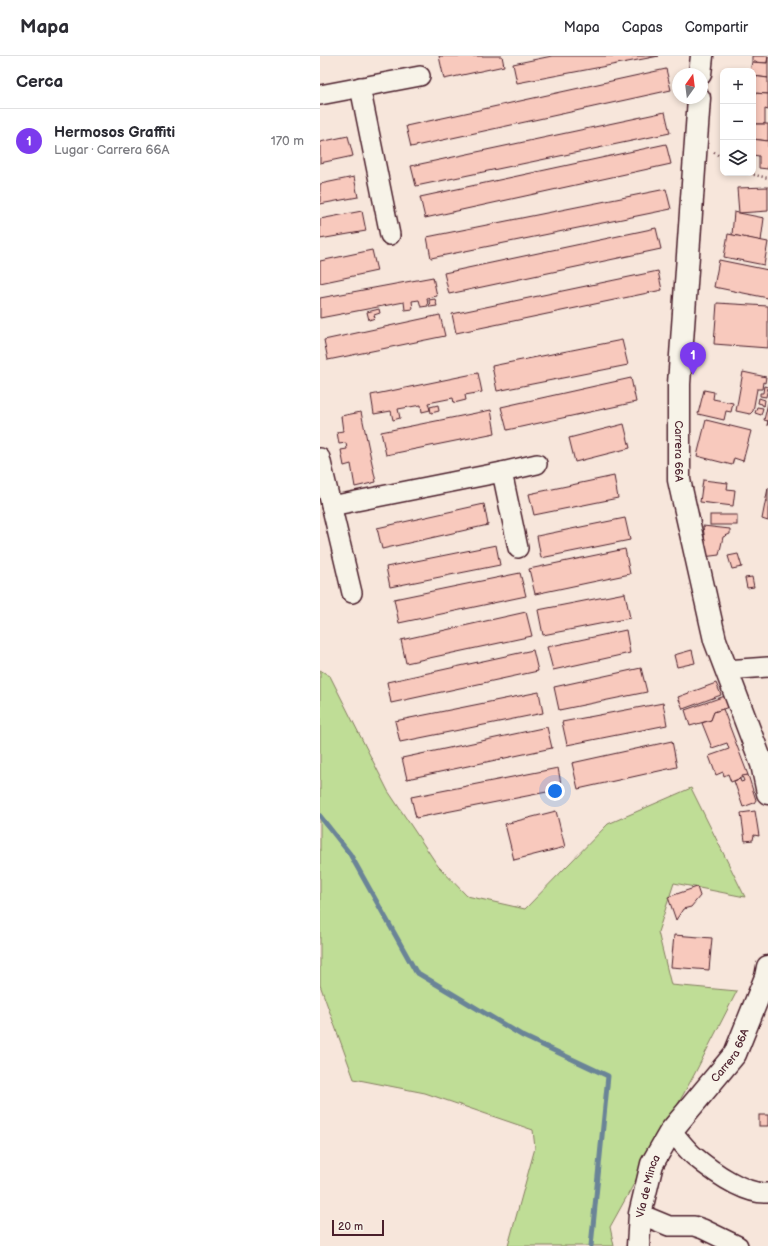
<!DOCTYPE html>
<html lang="es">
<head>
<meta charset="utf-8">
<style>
	:root { --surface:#fff; --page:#f7f7f7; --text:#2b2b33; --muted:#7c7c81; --line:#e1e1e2; --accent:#7c3aed }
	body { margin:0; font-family:"Balsamiq Sans",sans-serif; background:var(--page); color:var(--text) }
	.controls { position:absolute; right:12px; top:12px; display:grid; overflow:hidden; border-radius:8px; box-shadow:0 2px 6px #0003 }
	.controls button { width:36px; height:36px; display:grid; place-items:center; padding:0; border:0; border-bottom:1px solid var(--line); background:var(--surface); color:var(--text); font:20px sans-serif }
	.compass { position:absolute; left:352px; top:12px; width:36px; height:36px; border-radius:50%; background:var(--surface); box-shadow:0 2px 6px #0003; rotate:14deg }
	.scale { position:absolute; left:12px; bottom:10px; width:52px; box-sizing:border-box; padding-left:4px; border:2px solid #4a1f2b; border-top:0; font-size:11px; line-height:14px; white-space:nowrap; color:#4a1f2b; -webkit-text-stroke:3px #f7f3e8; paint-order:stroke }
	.you { position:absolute; left:235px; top:735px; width:14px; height:14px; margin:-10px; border:3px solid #fff; border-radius:50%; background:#1a73e8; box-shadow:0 0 0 6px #1a73e833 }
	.badge { display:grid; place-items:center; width:26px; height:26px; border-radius:50%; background:var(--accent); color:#fff; font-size:13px; font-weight:700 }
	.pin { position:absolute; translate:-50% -33px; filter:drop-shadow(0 1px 2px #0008) }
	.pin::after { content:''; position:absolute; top:21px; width:14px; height:12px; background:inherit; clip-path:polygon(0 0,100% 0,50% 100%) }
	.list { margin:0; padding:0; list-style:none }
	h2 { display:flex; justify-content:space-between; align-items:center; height:52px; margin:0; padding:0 16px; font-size:17px }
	h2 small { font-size:13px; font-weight:400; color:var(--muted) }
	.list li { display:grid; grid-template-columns:26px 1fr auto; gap:12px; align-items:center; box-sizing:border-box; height:64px; padding:0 16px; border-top:1px solid var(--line) }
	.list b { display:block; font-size:15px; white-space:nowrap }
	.list p { margin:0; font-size:13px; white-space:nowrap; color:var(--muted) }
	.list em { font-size:13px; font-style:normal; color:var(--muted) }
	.icon { flex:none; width:22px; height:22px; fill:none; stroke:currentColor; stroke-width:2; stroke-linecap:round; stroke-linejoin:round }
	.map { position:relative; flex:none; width:448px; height:1190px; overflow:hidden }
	header { display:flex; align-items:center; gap:24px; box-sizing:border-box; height:56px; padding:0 20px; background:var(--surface); border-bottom:1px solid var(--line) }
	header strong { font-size:19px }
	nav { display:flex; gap:22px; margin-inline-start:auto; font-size:14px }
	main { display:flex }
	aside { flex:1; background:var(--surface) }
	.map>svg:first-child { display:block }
	.green { fill:#bfdd96; stroke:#847e60 }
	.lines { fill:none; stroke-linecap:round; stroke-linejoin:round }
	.stream { stroke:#6a8497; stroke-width:5 }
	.building { fill:#f8c9bd; stroke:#4a1f2b }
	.minor-casing { stroke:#4a1f2b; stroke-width:22 }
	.tertiary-casing { stroke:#4a1f2b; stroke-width:25 }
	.path { stroke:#4a1f2b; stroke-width:2.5; stroke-dasharray:1 3; stroke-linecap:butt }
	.minor { stroke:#f7f3e8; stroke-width:19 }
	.tertiary { stroke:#f7f3e8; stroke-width:22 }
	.labels { text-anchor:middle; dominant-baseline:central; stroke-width:3.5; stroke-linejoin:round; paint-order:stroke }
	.street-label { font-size:11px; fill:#4a1f2b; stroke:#f7f3e8 }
</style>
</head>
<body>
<header>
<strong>Mapa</strong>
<nav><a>Mapa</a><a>Capas</a><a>Compartir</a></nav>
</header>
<main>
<aside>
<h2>Cerca<small></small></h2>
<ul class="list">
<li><span class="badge">1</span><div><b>Hermosos Graffiti</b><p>Lugar · Carrera 66A</p></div><em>170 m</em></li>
</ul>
</aside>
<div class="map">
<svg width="448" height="1190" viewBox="0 0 448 1190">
	<rect width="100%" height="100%" fill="#f7e6db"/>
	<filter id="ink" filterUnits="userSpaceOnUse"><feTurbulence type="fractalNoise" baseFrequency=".025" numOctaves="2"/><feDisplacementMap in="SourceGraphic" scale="8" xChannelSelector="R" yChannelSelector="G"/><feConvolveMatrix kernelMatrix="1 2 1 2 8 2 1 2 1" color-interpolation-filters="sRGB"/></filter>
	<g filter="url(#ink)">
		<polygon class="green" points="0,614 10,620 68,735 118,810 147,840 205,853 288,768 371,732 425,841 354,827 338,876 351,929 417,935 374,1019 290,1171 294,1190 188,1190 215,1092 213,1074 105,1037 34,1023 0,929"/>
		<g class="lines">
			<polyline class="stream" points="0,760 30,798 96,916 203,980 288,1020 271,1190"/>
		</g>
		<g class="building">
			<polygon points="119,0 182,0 184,10 124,23"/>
			<polygon points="232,0 339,0 197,27 193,8"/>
			<polygon points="432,0 448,0 447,7 432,6"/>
			<polygon points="448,0 448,22 433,20 433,15 430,15 432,6 447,7"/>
			<polygon points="346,13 351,34 91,91 86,70"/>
			<polygon points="433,20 448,22 448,38 433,37"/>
			<polygon points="433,37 448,38 448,54 445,53 445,68 433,68"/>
			<polygon points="345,56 350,77 96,130 91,110"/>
			<polygon points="433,68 448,68 448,85 433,83"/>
			<polygon points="28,80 33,100 0,107 0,86"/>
			<polygon points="433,83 448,85 448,113 439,112 439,100 433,99"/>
			<polygon points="346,88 351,108 105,162 100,141"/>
			<polygon points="34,121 38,141 0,148 0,128"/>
			<polygon points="448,131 448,155 419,157 417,132"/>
			<polygon points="346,133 351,153 111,202 107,181"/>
			<polygon points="42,155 46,175 0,183 0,163"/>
			<polygon points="414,156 444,162 441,185 412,179"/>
			<polygon points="336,172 341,193 129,238 124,217"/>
			<polygon points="408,178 448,186 444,209 404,201"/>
			<polygon points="52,194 57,215 0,227 0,205"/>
			<polygon points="399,204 448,214 448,242 394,231"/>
			<polygon points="338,215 342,234 136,277 132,258"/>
			<polygon points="113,221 117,240 107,242 108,250 101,251 99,244 92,245 93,253 85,254 84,246 0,262 0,242"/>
			<polygon points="115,243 117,250 110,251 109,244"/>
			<polygon points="397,247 448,250 448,292 394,288"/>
			<polygon points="59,253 60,257 54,259 55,262 49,264 47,256"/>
			<polygon points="120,259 125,280 8,304 4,284"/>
			<polygon points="302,284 308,309 177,335 172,310"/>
			<polygon points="423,316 446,321 445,327 443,326 442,333 437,333 433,355 430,358 416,355"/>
			<polygon points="158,317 162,336 145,339 146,344 134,347 133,342 108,347 110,354 102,356 101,349 78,353 80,362 73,364 71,355 54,358 51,339"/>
			<polygon points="311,322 316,346 187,374 181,351"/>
			<polygon points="444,330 448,331 446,341 440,340 440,337 443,337"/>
			<polygon points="384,334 394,336 393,343 413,347 411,356 406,355 404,364 378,358"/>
			<polygon points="439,342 445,344 444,350 442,349 442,348 438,347"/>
			<polygon points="448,347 448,369 447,369 448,365 444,364"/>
			<polygon points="118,349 119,355 111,357 110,351"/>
			<polygon points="437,351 443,352 441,359 435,357"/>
			<polygon points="171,354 175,377 66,399 61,376"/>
			<polygon points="41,356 56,426 35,431 31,408 24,410 21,394 27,393 26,387 19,388 17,376 23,375 21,360"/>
			<polygon points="386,364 431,375 423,405 414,402 412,409 377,400"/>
			<polygon points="304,368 310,392 255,406 249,382"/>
			<polygon points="294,420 298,442 214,459 209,438"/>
			<polygon points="383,424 408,427 407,433 415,434 413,450 380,446"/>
			<polygon points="448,432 448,465 442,463"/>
			<polygon points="164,448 168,469 62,493 57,472"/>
			<rect x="390" y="459" width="27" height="10"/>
			<polygon points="305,462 310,484 221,502 217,480"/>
			<polygon points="383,470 410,473 410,478 403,481 399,499 383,501 381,487 385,487"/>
			<polygon points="176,489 180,509 70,531 66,511"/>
			<polygon points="305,493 310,518 215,538 209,513"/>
			<polygon points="418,498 422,511 412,513 408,500"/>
			<polygon points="200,517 206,540 79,567 74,543"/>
			<polygon points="432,521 434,531 427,532 425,522"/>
			<polygon points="305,537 310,562 223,579 218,554"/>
			<polygon points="206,556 212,580 86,607 81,584"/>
			<polygon points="306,574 310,597 233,614 227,591"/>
			<polygon points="213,594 218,615 71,647 67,626"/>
			<polygon points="372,594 375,607 357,611 354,599"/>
			<polygon points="321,612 327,636 239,654 234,631"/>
			<polygon points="396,627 401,639 363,653 358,641"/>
			<polygon points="219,636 223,657 80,686 75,665"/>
			<polygon points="405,640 409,651 394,656 391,664 370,670 365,654"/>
			<polygon points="343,647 347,669 247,689 242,666"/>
			<polygon points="403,653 428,719 411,726 408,718 404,720 403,716 396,719 389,700 409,693 407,687 392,692 382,667 391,664 394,656"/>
			<polygon points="227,671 232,692 87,723 82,702"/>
			<polygon points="352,685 357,711 258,733 252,707"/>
			<polygon points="238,712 242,733 96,762 91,741"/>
			<polygon points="428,719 436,744 434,747 423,751 414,725 420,723 421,726 424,725 422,720"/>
			<polygon points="236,755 245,791 194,804 185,768"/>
			<polygon points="435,755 439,780 434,779 433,784 425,785 421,757"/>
			<polygon points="377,831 380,840 371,851 363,853 356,864 348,841"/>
			<polygon points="354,879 392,882 389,914 351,911"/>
			<rect x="439" y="1059" width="9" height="11"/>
		</g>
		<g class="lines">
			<g class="minor-casing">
				<g id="minor">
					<polyline points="40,31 70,179"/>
					<polyline points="0,39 100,20"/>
					<polyline points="0,402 32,537"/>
					<polyline points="182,416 217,408"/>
					<polyline points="11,450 182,416 198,492"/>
					<polyline points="406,614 448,611"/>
					<path d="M351,1075C359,1083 366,1093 374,1100C392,1115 425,1139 448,1137"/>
					<polyline points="320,1158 349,1170 374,1170 383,1173 418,1190"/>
				</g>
			</g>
			<g class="tertiary-casing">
				<g id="tertiary">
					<polyline points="380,18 382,0"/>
					<path id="s1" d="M379,42L359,328V424L395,584L442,708L448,737"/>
					<path id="s2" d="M318,1190L320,1158L332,1108L351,1075L415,998L446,921L448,911"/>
				</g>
			</g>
			<g class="path">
				<polyline points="394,96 403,103"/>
				<polyline points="426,117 448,122"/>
			</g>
			<use href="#minor" class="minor"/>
			<use href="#tertiary" class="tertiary"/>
		</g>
	</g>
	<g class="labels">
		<g class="street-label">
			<text stroke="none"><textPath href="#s1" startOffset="354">Carrera 66A</textPath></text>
			<text stroke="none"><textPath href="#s2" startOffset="218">Carrera 66A</textPath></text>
			<text stroke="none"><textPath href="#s2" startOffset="61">Vía de Minca</textPath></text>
		</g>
	</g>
</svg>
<div class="controls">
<button>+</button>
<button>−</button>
<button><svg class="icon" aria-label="layers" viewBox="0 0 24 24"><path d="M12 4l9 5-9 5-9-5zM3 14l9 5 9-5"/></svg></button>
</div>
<svg class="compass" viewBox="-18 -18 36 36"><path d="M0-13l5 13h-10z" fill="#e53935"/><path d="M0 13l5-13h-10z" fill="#7c7c81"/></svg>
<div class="scale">20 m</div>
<div class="you"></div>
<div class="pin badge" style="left:373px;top:319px">1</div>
</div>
</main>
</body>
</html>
